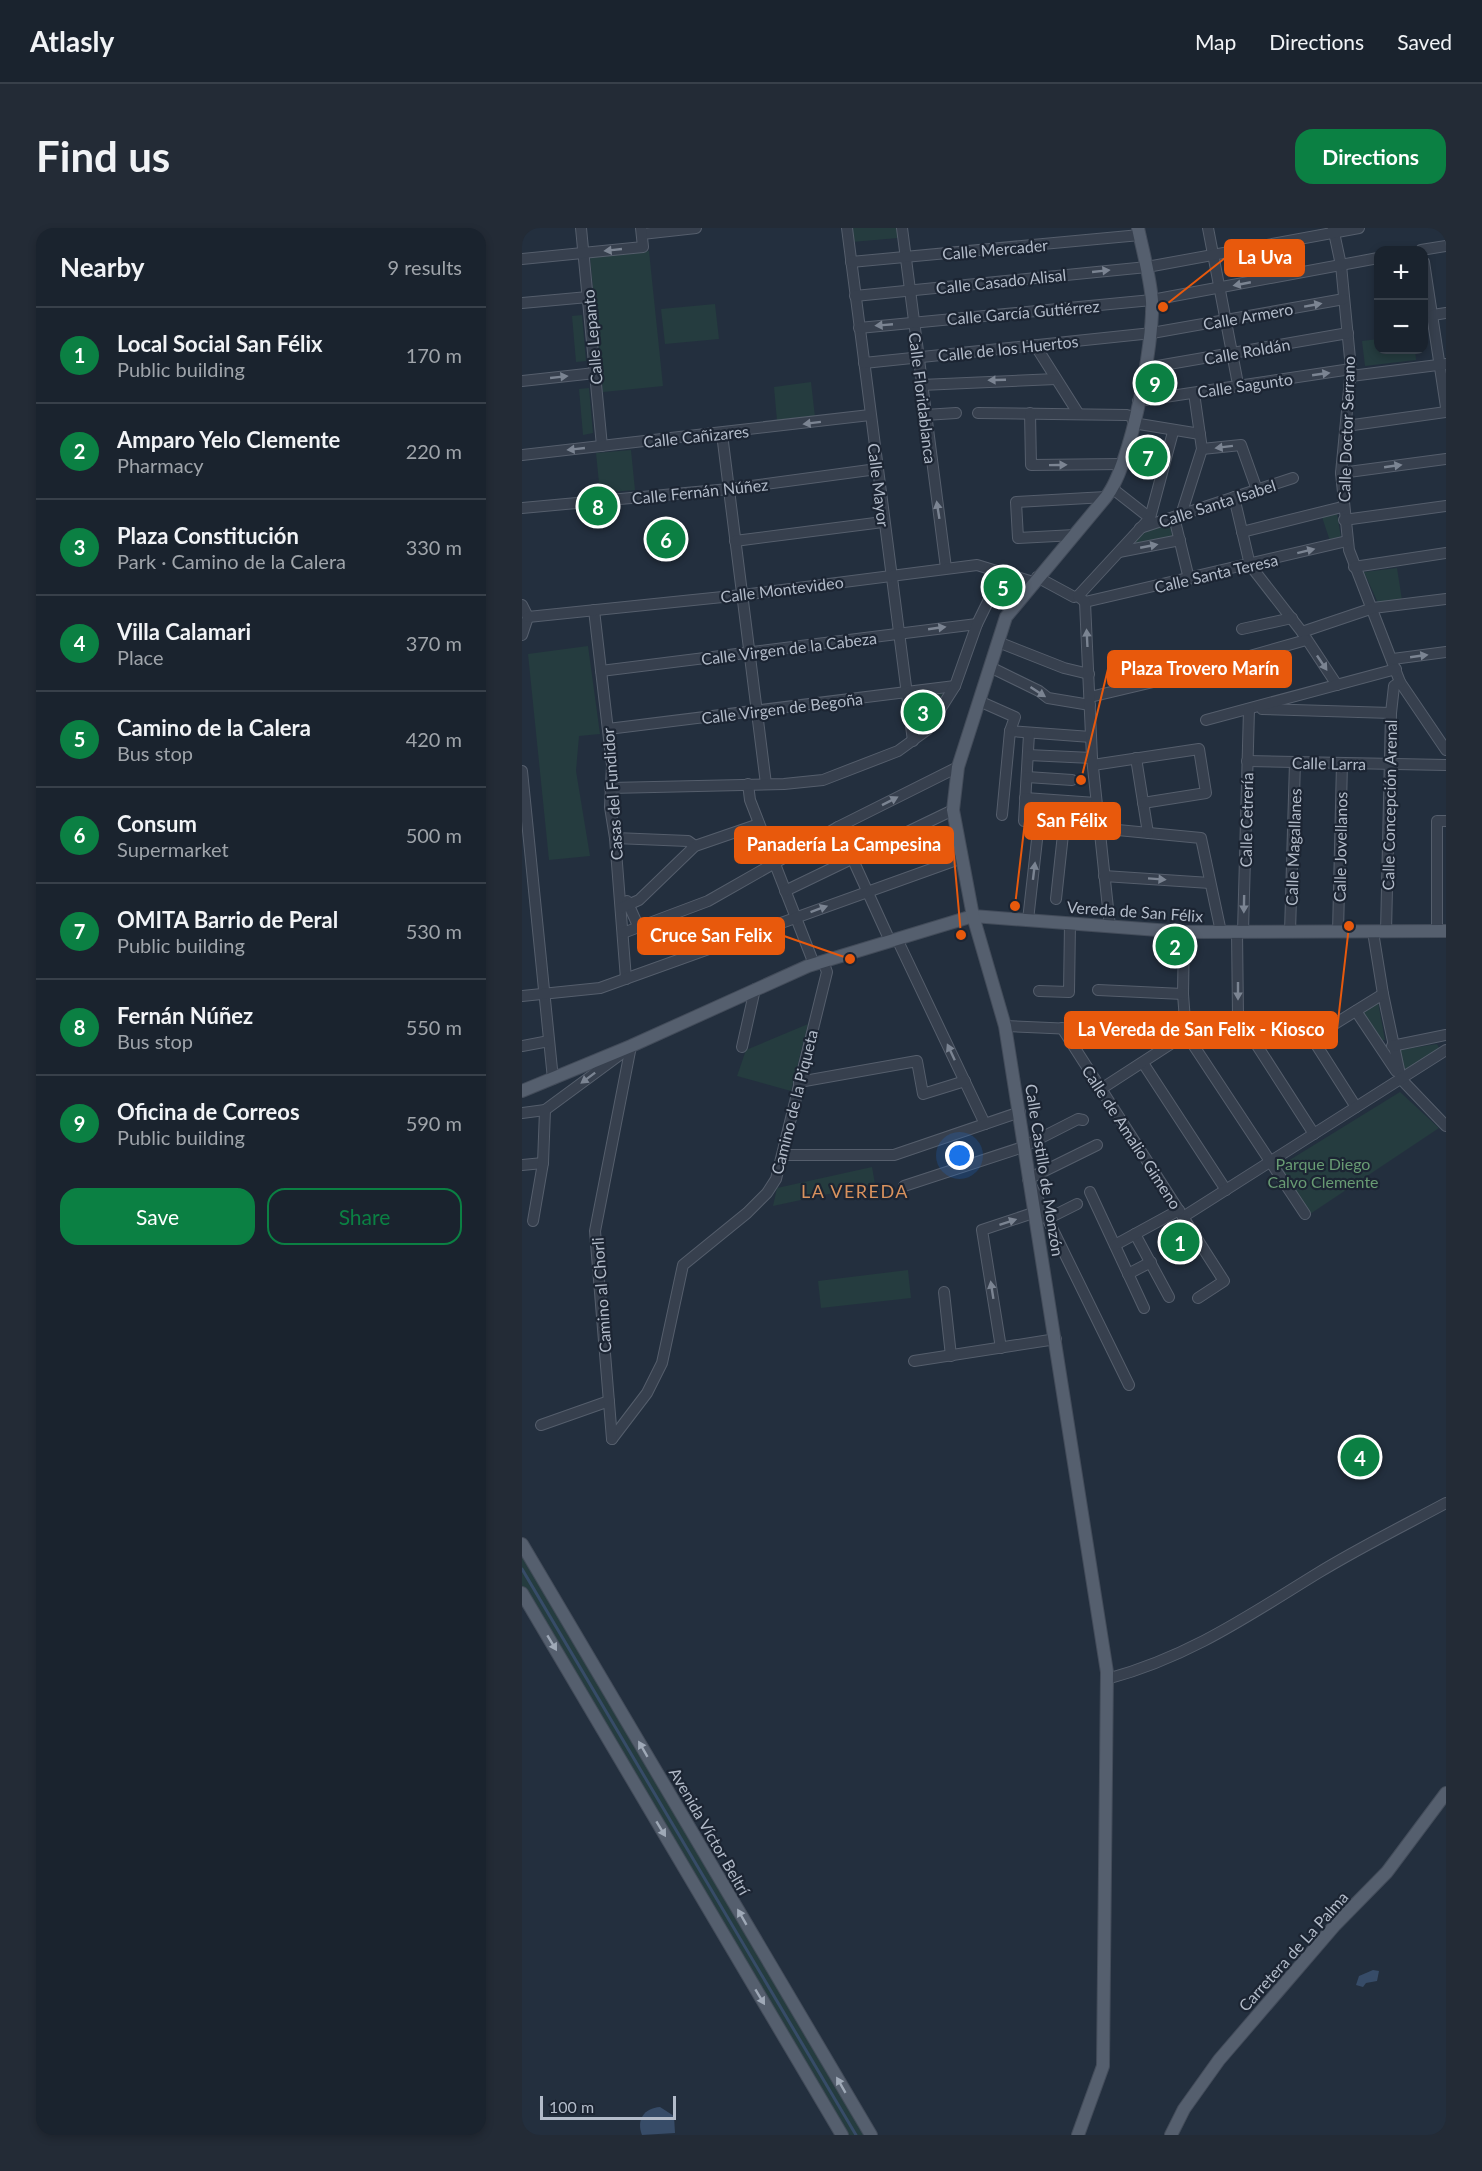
<!DOCTYPE html>
<html lang="en">
<head>
<meta charset="utf-8">
<style>
	:root { --surface:#1a232e; --page:#232b36; --text:#f1f3f6; --muted:#9fa4aa; --line:#38404a; --accent:#0b8043 }
	body { margin:0; font-family:Lato,sans-serif; background:var(--page); color:var(--text) }
	.controls { position:absolute; right:18px; top:18px; display:grid; overflow:hidden; border-radius:12px; box-shadow:0 3px 9px #0003 }
	.controls button { width:54px; height:54px; display:grid; place-items:center; padding:0; border:0; border-bottom:2px solid var(--line); background:var(--surface); color:var(--text); font:30px sans-serif }
	.scale { position:absolute; left:18px; bottom:15px; width:136px; box-sizing:border-box; padding-left:6px; border:3px solid #b2bbc9; border-top:0; font-size:16px; line-height:21px; white-space:nowrap; color:#b2bbc9; -webkit-text-stroke:4px #1c2533; paint-order:stroke }
	.you { position:absolute; left:438px; top:928px; width:21px; height:21px; margin:-15px; border:4px solid #fff; border-radius:50%; background:#1a73e8; box-shadow:0 0 0 9px #1a73e833 }
	.badge { display:grid; place-items:center; width:39px; height:39px; border-radius:50%; background:var(--accent); color:#fff; font-size:20px; font-weight:700 }
	.pin { position:absolute; translate:-50% -50%; border:3px solid #fff; box-shadow:0 2px 6px #0006 }
	.list { margin:0; padding:0; list-style:none }
	h2 { display:flex; justify-content:space-between; align-items:center; height:78px; margin:0; padding:0 24px; font-size:26px }
	h2 small { font-size:20px; font-weight:400; color:var(--muted) }
	.list li { display:grid; grid-template-columns:39px 1fr auto; gap:18px; align-items:center; box-sizing:border-box; height:96px; padding:0 24px; border-top:2px solid var(--line) }
	.list b { display:block; font-size:22px; white-space:nowrap }
	.list p { margin:0; font-size:20px; white-space:nowrap; color:var(--muted) }
	.list em { font-size:20px; font-style:normal; color:var(--muted) }
	.actions { display:flex; gap:12px; padding:18px 24px }
	.actions a { flex:1; padding:14px 0; border:2px solid var(--accent); border-radius:18px; text-align:center; font-size:21px; color:var(--accent) }
	.actions .main { background:var(--accent); color:#fff }
	.map { position:relative; flex:none; width:924px; height:1907px; overflow:hidden; border-radius:18px }
	header { display:flex; align-items:center; gap:36px; box-sizing:border-box; height:84px; padding:0 30px; background:var(--surface); border-bottom:2px solid var(--line) }
	header strong { font-size:28px }
	nav { display:flex; gap:33px; margin-inline-start:auto; font-size:21px }
	.intro { display:flex; align-items:center; justify-content:space-between; box-sizing:border-box; height:144px; padding:0 36px }
	h1 { margin:0; font-size:42px }
	.button { padding:15px 27px; border-radius:18px; background:var(--accent); color:#fff; font-size:21px; font-weight:700 }
	main { display:flex; gap:36px; padding:0 36px }
	aside { flex:1; background:var(--surface); border-radius:18px; box-shadow:0 3px 9px #0003 }
	.map>svg:first-child { display:block }
	.green { fill:#253c3f }
	.water { fill:#374c68 }
	.lines { fill:none; stroke-linecap:round; stroke-linejoin:round }
	.stream { stroke:#374c68; stroke-width:3 }
	.minor-casing { stroke:#555e6c; stroke-width:12 }
	.major-casing { stroke:#434c5a; stroke-width:14 }
	.minor { stroke:#37404e; stroke-width:10 }
	.major { stroke:#555f6e; stroke-width:12 }
	.oneway { fill:#7b8492 }
	.oneway2 { fill:#9fa9b7 }
	.labels { text-anchor:middle; dominant-baseline:central; stroke-width:4.5; stroke-linejoin:round; paint-order:stroke }
	.street-label { font-size:16px; fill:#b2bbc9; stroke:#1c2533 }
	.park-label { font-size:16px; fill:#689b73; stroke:#1c2533 }
	.neighbourhood-label { font-size:18px; letter-spacing:1.5px; fill:#d9925e; stroke:#1c2533 }
	.leader { fill:none; stroke:#e8590c; stroke-width:2 }
	.callout-dot { fill:#e8590c; stroke:#1c2533; stroke-width:2 }
	.callout { fill:#e8590c; stroke:#e8590c; stroke-width:2 }
	.callout-label { font-size:18px; text-anchor:middle; font-weight:bold; fill:#fff }
</style>
</head>
<body>
<header>
<strong>Atlasly</strong>
<nav><a>Map</a><a>Directions</a><a>Saved</a></nav>
</header>
<div class="intro"><h1>Find us</h1><a class="button">Directions</a></div>
<main>
<aside>
<h2>Nearby<small>9 results</small></h2>
<ul class="list">
<li><span class="badge">1</span><div><b>Local Social San Félix</b><p>Public building</p></div><em>170 m</em></li>
<li><span class="badge">2</span><div><b>Amparo Yelo Clemente</b><p>Pharmacy</p></div><em>220 m</em></li>
<li><span class="badge">3</span><div><b>Plaza Constitución</b><p>Park · Camino de la Calera</p></div><em>330 m</em></li>
<li><span class="badge">4</span><div><b>Villa Calamari</b><p>Place</p></div><em>370 m</em></li>
<li><span class="badge">5</span><div><b>Camino de la Calera</b><p>Bus stop</p></div><em>420 m</em></li>
<li><span class="badge">6</span><div><b>Consum</b><p>Supermarket</p></div><em>500 m</em></li>
<li><span class="badge">7</span><div><b>OMITA Barrio de Peral</b><p>Public building</p></div><em>530 m</em></li>
<li><span class="badge">8</span><div><b>Fernán Núñez</b><p>Bus stop</p></div><em>550 m</em></li>
<li><span class="badge">9</span><div><b>Oficina de Correos</b><p>Public building</p></div><em>590 m</em></li>
</ul>
<div class="actions"><a class="main">Save</a><a>Share</a></div>
</aside>
<div class="map">
<svg width="924" height="1907" viewBox="0 0 924 1907">
	<rect width="100%" height="100%" fill="#232f3e"/>
	<g class="green">
		<polygon points="329,0 375,0 376,10 330,14"/>
		<polygon points="127,23 141,158 81,164 68,29"/>
		<polygon points="193,76 197,111 143,116 139,81"/>
		<polygon points="60,87 64,133 54,134 50,88"/>
		<polygon points="856,111 856,122 893,122 894,132 843,138 840,113"/>
		<polygon points="289,154 293,189 255,193 252,159"/>
		<polygon points="67,160 71,205 61,207 57,161"/>
		<polygon points="109,222 113,262 78,265 74,225"/>
		<polygon points="815,285 819,310 808,313 800,289"/>
		<polygon points="648,297 650,308 608,317 621,303"/>
		<polygon points="875,340 880,372 856,375 842,344"/>
		<polygon points="66,418 78,506 57,508 54,543 68,628 27,632 6,426"/>
		<polygon points="421,465 402,499 394,500 390,468"/>
		<polygon points="856,774 863,812 860,812 839,784"/>
		<polygon points="286,796 269,863 215,848 224,822"/>
		<polygon points="915,816 917,820 884,844 878,841 876,825 878,822"/>
		<polygon points="878,864 917,900 788,986 758,938"/>
		<polygon points="350,939 353,956 251,978 255,960"/>
		<polygon points="386,1042 389,1070 299,1080 296,1053"/>
		<polygon points="0,1316 349,1907 320,1907 0,1365"/>
	</g>
	<g class="water">
		<polygon points="851,1742 857,1743 855,1753 844,1755 841,1759 834,1757 837,1748"/>
		<path d="M138,1879L152,1888L153,1905L120,1907C114,1892 122,1880 138,1879Z"/>
	</g>
	<g class="lines">
		<polyline class="stream" points="0,1341 334,1907"/>
		<g class="minor-casing">
			<g id="minor">
				<polyline points="59,0 80,218"/>
				<polyline points="325,0 391,513"/>
				<polyline points="380,0 424,340"/>
				<polyline points="686,0 715,151"/>
				<polyline points="811,0 819,37 829,141 819,245 827,322 878,454 924,522"/>
				<polyline points="120,6 174,0"/>
				<polyline points="899,22 924,18"/>
				<polyline points="0,31 121,19 119,0"/>
				<polyline points="329,34 618,7"/>
				<polyline points="902,34 924,179"/>
				<polyline points="333,68 625,39 837,0"/>
				<polyline points="0,75 66,69"/>
				<polyline points="911,87 924,85"/>
				<polyline points="337,100 630,72 856,30"/>
				<polyline points="513,117 556,185"/>
				<polyline points="342,135 630,105 822,71"/>
				<polyline points="624,140 826,105"/>
				<polyline points="829,148 924,136"/>
				<polyline points="0,153 73,145"/>
				<polyline points="399,157 534,151"/>
				<polyline points="616,173 829,141"/>
				<polyline points="456,185 605,187 612,190"/>
				<polyline points="508,185 509,237 600,236"/>
				<polyline points="403,187 434,185"/>
				<polyline points="611,195 678,206"/>
				<polyline points="824,198 924,184"/>
				<polyline points="200,206 244,556"/>
				<polyline points="680,221 719,217 735,262"/>
				<polyline points="0,227 348,187"/>
				<polyline points="819,245 924,231"/>
				<polyline points="591,261 628,290"/>
				<polyline points="712,269 728,337 780,404 815,457"/>
				<polyline points="0,280 207,261 355,241"/>
				<polyline points="659,287 680,221 672,165"/>
				<polyline points="652,289 667,351"/>
				<polyline points="822,292 924,278"/>
				<polyline points="618,300 771,250"/>
				<polyline points="720,304 820,279"/>
				<polyline points="553,307 496,310 494,274 584,269"/>
				<polyline points="213,313 361,294"/>
				<polyline points="597,324 658,312"/>
				<polyline points="832,339 924,325"/>
				<polyline points="515,349 552,369 556,368"/>
				<polyline points="563,374 825,313"/>
				<polyline points="0,377 6,389 0,407"/>
				<polyline points="72,382 90,537 88,579 93,610 104,751"/>
				<polyline points="6,389 220,367 455,337 511,354"/>
				<polyline points="720,401 770,390"/>
				<polyline points="780,404 851,380 924,371"/>
				<polyline points="476,414 542,440 567,446"/>
				<polyline points="871,431 924,424"/>
				<polyline points="468,439 517,463 526,470 568,477"/>
				<polyline points="79,443 455,396"/>
				<polyline points="568,469 661,447 784,412"/>
				<polyline points="457,473 493,489 488,503 569,509"/>
				<polyline points="740,481 869,485"/>
				<polyline points="684,492 874,441"/>
				<polyline points="86,501 433,458"/>
				<polyline points="507,506 502,593 679,610 699,704"/>
				<polyline points="506,527 570,530"/>
				<polyline points="614,530 626,605"/>
				<polyline points="725,533 924,537"/>
				<polyline points="571,537 677,521 684,565 621,575"/>
				<polyline points="0,543 31,851"/>
				<polyline points="505,549 550,552"/>
				<polyline points="226,556 228,572 292,736"/>
				<polyline points="88,560 262,556 301,552 376,523 405,502 433,458 455,396 480,345"/>
				<polyline points="503,570 574,575"/>
				<polyline points="480,587 488,503"/>
				<polyline points="316,599 368,713"/>
				<polyline points="93,610 166,613 173,618"/>
				<polyline points="582,648 688,655"/>
				<polyline points="263,663 431,582"/>
				<polyline points="534,671 542,597"/>
				<polyline points="105,673 117,700"/>
				<polyline points="99,680 117,672 173,618 237,596"/>
				<polyline points="506,692 517,594"/>
				<polyline points="588,699 570,530 563,374 556,368 628,290 651,204"/>
				<polyline points="915,703 915,593 924,593"/>
				<polyline points="662,704 661,766 664,806 783,986"/>
				<polyline points="715,704 716,788 792,906"/>
				<polyline points="721,704 727,481"/>
				<polyline points="768,704 773,534"/>
				<polyline points="816,704 820,535"/>
				<polyline points="851,704 861,766 879,851 924,898"/>
				<polyline points="864,704 869,485 872,458 878,454"/>
				<polyline points="101,705 186,673 316,599 436,539"/>
				<polyline points="375,711 463,896"/>
				<polyline points="576,762 661,766"/>
				<polyline points="517,763 547,764 548,695"/>
				<polyline points="0,768 78,760 440,630"/>
				<polyline points="834,783 874,843"/>
				<polyline points="483,798 664,806"/>
				<polyline points="540,800 702,1053 676,1070"/>
				<polyline points="0,818 27,813"/>
				<polyline points="870,818 924,807"/>
				<polyline points="220,819 233,761"/>
				<polyline points="621,835 704,962"/>
				<polyline points="277,854 395,833 401,866 443,853"/>
				<polyline points="579,861 664,806"/>
				<polyline points="834,879 790,810 861,766"/>
				<polyline points="0,885 23,882 99,826"/>
				<polyline points="575,917 506,951 607,1157"/>
				<polyline points="261,927 372,927 498,884"/>
				<polyline points="0,937 21,935"/>
				<polyline points="382,958 501,919 556,891 561,892"/>
				<polyline points="568,964 622,1080"/>
				<polyline points="661,989 924,822"/>
				<polyline points="525,991 555,976"/>
				<polyline points="11,993 21,935 23,882"/>
				<polyline points="613,1006 647,1069"/>
				<polyline points="593,1017 657,982"/>
				<polyline points="606,1046 629,1034"/>
				<polyline points="422,1064 429,1128"/>
				<polyline points="479,1120 460,1002 511,985"/>
				<polyline points="392,1133 534,1111"/>
				<polyline points="19,1197 87,1173"/>
				<polyline points="90,1211 125,1165 140,1135 161,1037 225,985 245,965 254,951 305,744 301,733"/>
				<polyline points="90,1211 73,1003 109,818"/>
				<path d="M585,1451C667,1429 726,1388 796,1345C837,1320 881,1298 924,1275"/>
			</g>
		</g>
		<g class="major-casing">
			<g id="major">
				<polyline points="0,863 109,818 286,738 451,688 662,704 924,703"/>
				<polyline points="0,1316 349,1907"/>
				<polyline points="0,1365 320,1907"/>
				<path d="M556,1907L581,1838L585,1444L483,798L451,688L431,582L436,539L484,389L584,269C609,238 632,114 630,73C628,48 621,24 616,0"/>
				<polyline points="649,1907 662,1881 697,1832 813,1697 865,1644 924,1565"/>
			</g>
		</g>
		<use href="#minor" class="minor"/>
		<use href="#major" class="major"/>
	</g>
	<defs><path id="oneway-solid" d="M-6-.8H1V-3.2L6.5 0L1 3.2V.8H-6Z" transform="scale(1.5)"/></defs>
	<g class="oneway">
		<use href="#oneway-solid" transform="translate(91 22) rotate(174)"/>
		<use href="#oneway-solid" transform="translate(579 43) rotate(-6)"/>
		<use href="#oneway-solid" transform="translate(720 56) rotate(169)"/>
		<use href="#oneway-solid" transform="translate(791 77) rotate(-10)"/>
		<use href="#oneway-solid" transform="translate(362 97) rotate(175)"/>
		<use href="#oneway-solid" transform="translate(799 146) rotate(-8)"/>
		<use href="#oneway-solid" transform="translate(37 149) rotate(-6)"/>
		<use href="#oneway-solid" transform="translate(475 152) rotate(178)"/>
		<use href="#oneway-solid" transform="translate(290 195) rotate(173)"/>
		<use href="#oneway-solid" transform="translate(702 219) rotate(173)"/>
		<use href="#oneway-solid" transform="translate(54 221) rotate(174)"/>
		<use href="#oneway-solid" transform="translate(536 237) rotate(-1)"/>
		<use href="#oneway-solid" transform="translate(871 238) rotate(-8)"/>
		<use href="#oneway-solid" transform="translate(416 282) rotate(-99)"/>
		<use href="#oneway-solid" transform="translate(627 318) rotate(-11)"/>
		<use href="#oneway-solid" transform="translate(784 323) rotate(-14)"/>
		<use href="#oneway-solid" transform="translate(415 400) rotate(-8)"/>
		<use href="#oneway-solid" transform="translate(565 410) rotate(-93)"/>
		<use href="#oneway-solid" transform="translate(897 428) rotate(-8)"/>
		<use href="#oneway-solid" transform="translate(800 435) rotate(56)"/>
		<use href="#oneway-solid" transform="translate(516 464) rotate(33)"/>
		<use href="#oneway-solid" transform="translate(368 573) rotate(-27)"/>
		<use href="#oneway-solid" transform="translate(512 643) rotate(-83)"/>
		<use href="#oneway-solid" transform="translate(635 651) rotate(4)"/>
		<use href="#oneway-solid" transform="translate(722 676) rotate(91)"/>
		<use href="#oneway-solid" transform="translate(297 681) rotate(-20)"/>
		<use href="#oneway-solid" transform="translate(716 763) rotate(90)"/>
		<use href="#oneway-solid" transform="translate(429 824) rotate(-115)"/>
		<use href="#oneway-solid" transform="translate(66 850) rotate(143)"/>
		<use href="#oneway-solid" transform="translate(486 994) rotate(-18)"/>
		<use href="#oneway-solid" transform="translate(470 1062) rotate(-99)"/>
	</g>
	<g class="oneway2">
		<use href="#oneway-solid" transform="translate(30 1415) rotate(59)"/>
		<use href="#oneway-solid" transform="translate(121 1521) rotate(-120)"/>
		<use href="#oneway-solid" transform="translate(139 1601) rotate(59)"/>
		<use href="#oneway-solid" transform="translate(220 1689) rotate(-120)"/>
		<use href="#oneway-solid" transform="translate(238 1769) rotate(59)"/>
		<use href="#oneway-solid" transform="translate(319 1857) rotate(-120)"/>
	</g>
	<g class="labels">
		<g class="street-label">
			<text transform="translate(473 21) rotate(-5)">Calle Mercader</text>
			<text transform="translate(479 53) rotate(-6)">Calle Casado Alisal</text>
			<text transform="translate(501 84) rotate(-5)">Calle García Gutiérrez</text>
			<text transform="translate(726 88) rotate(-10)">Calle Armero</text>
			<text transform="translate(70 109) rotate(-95)">Calle Lepanto</text>
			<text transform="translate(486 120) rotate(-6)">Calle de los Huertos</text>
			<text transform="translate(725 123) rotate(-10)">Calle Roldán</text>
			<text transform="translate(723 157) rotate(-8)">Calle Sagunto</text>
			<text transform="translate(401 170) rotate(83)">Calle Floridablanca</text>
			<text transform="translate(824 201) rotate(-88)">Calle Doctor Serrano</text>
			<text transform="translate(174 208) rotate(-6)">Calle Cañizares</text>
			<text transform="translate(357 257) rotate(83)">Calle Mayor</text>
			<text transform="translate(178 263) rotate(-6)">Calle Fernán Núñez</text>
			<text transform="translate(695 275) rotate(-18)">Calle Santa Isabel</text>
			<text transform="translate(694 345) rotate(-13)">Calle Santa Teresa</text>
			<text transform="translate(260 361) rotate(-7)">Calle Montevideo</text>
			<text transform="translate(267 420) rotate(-7)">Calle Virgen de la Cabeza</text>
			<text transform="translate(260 480) rotate(-7)">Calle Virgen de Begoña</text>
			<text transform="translate(807 535) rotate(1)">Calle Larra</text>
			<text transform="translate(90 566) rotate(-94)">Casas del Fundidor</text>
			<text transform="translate(867 577) rotate(-89)">Calle Concepción Arenal</text>
			<text transform="translate(724 592) rotate(-89)">Calle Cetrería</text>
			<text transform="translate(771 619) rotate(-88)">Calle Magallanes</text>
			<text transform="translate(818 619) rotate(-89)">Calle Jovellanos</text>
			<text transform="translate(613 683) rotate(4)">Vereda de San Félix</text>
			<text transform="translate(272 874) rotate(-76)">Camino de la Piqueta</text>
			<text transform="translate(610 909) rotate(57)">Calle de Amalio Gimeno</text>
			<text transform="translate(523 942) rotate(81)">Calle Castillo de Monzón</text>
			<text transform="translate(79 1067) rotate(-94)">Camino al Chorli</text>
			<text transform="translate(188 1603) rotate(60)">Avenida Víctor Beltrí</text>
			<text transform="translate(771 1723) rotate(-48)">Carretera de La Palma</text>
		</g>
		<g class="park-label">
			<text x="801" y="935">Parque Diego<tspan x="801" dy="18">Calvo Clemente</tspan></text>
		</g>
		<g class="neighbourhood-label">
			<text x="333" y="963">LA VEREDA</text>
		</g>
	</g>
	<path class="leader" d="M641 79L703 30M559 552L586 441M493 678L503 593M439 707L431 617M328 731L262 708M827 698L815 802"/>
	<g class="callout-dot">
		<circle cx="641" cy="79" r="6"/>
		<circle cx="559" cy="552" r="6"/>
		<circle cx="493" cy="678" r="6"/>
		<circle cx="439" cy="707" r="6"/>
		<circle cx="328" cy="731" r="6"/>
		<circle cx="827" cy="698" r="6"/>
	</g>
	<g class="callout">
		<rect x="703" y="12" width="79" height="36" rx="6"/>
		<rect x="586" y="423" width="183" height="36" rx="6"/>
		<rect x="503" y="575" width="95" height="36" rx="6"/>
		<rect x="213" y="599" width="218" height="36" rx="6"/>
		<rect x="116" y="690" width="146" height="36" rx="6"/>
		<rect x="543" y="784" width="272" height="36" rx="6"/>
	</g>
	<g class="callout-label">
		<text x="743" y="36">La Uva</text>
		<text x="678" y="447">Plaza Trovero Marín</text>
		<text x="550" y="599">San Félix</text>
		<text x="322" y="623">Panadería La Campesina</text>
		<text x="189" y="714">Cruce San Felix</text>
		<text x="679" y="808">La Vereda de San Felix - Kiosco</text>
	</g>
</svg>
<div class="controls">
<button>+</button>
<button>−</button>
</div>
<div class="scale">100 m</div>
<div class="you"></div>
<div class="pin badge" style="left:658px;top:1014px">1</div>
<div class="pin badge" style="left:653px;top:718px">2</div>
<div class="pin badge" style="left:401px;top:484px">3</div>
<div class="pin badge" style="left:838px;top:1229px">4</div>
<div class="pin badge" style="left:481px;top:359px">5</div>
<div class="pin badge" style="left:144px;top:311px">6</div>
<div class="pin badge" style="left:626px;top:229px">7</div>
<div class="pin badge" style="left:76px;top:278px">8</div>
<div class="pin badge" style="left:633px;top:155px">9</div>
</div>
</main>
</body>
</html>
